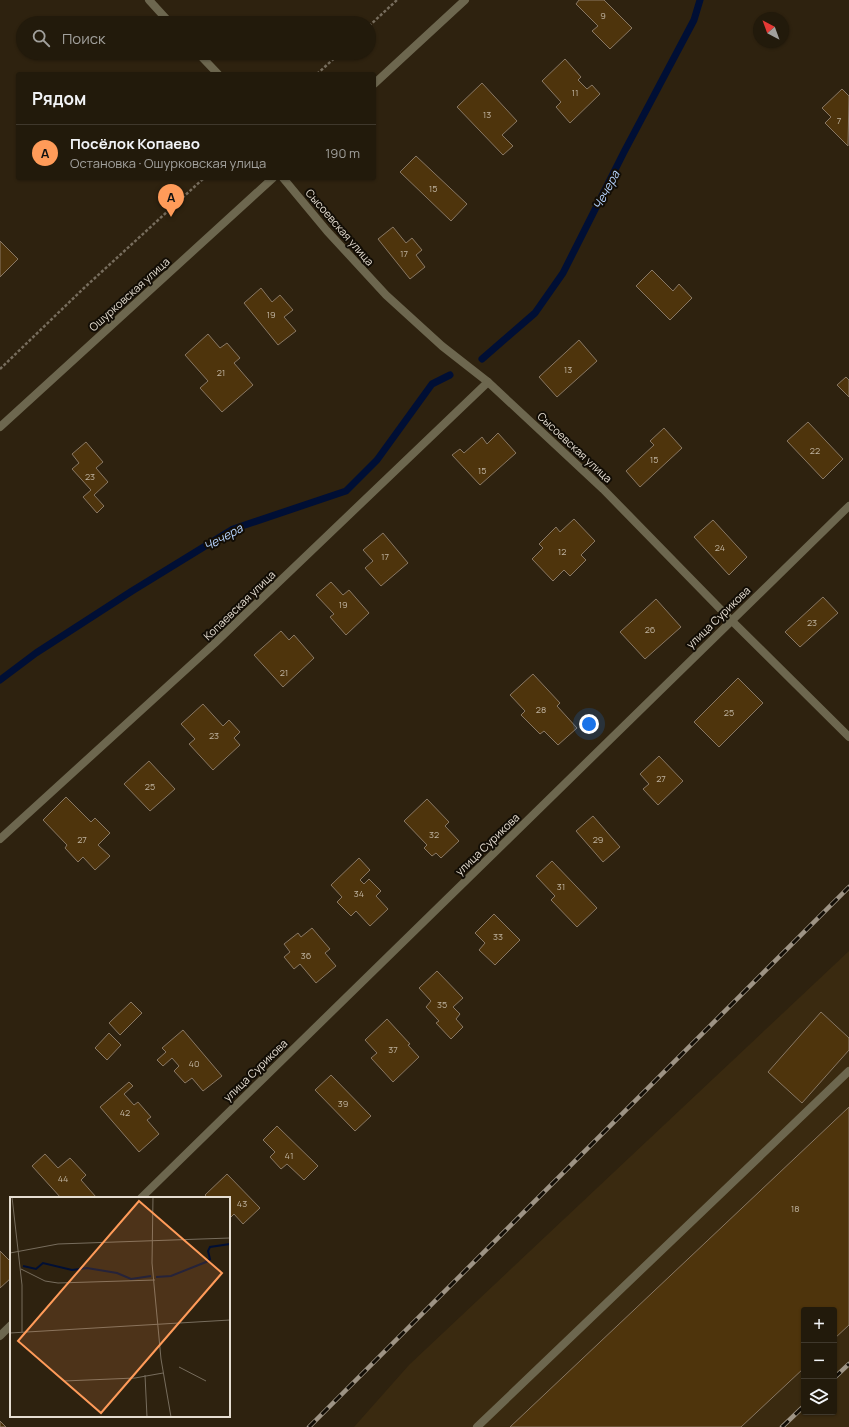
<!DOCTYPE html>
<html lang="ru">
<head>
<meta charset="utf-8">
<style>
	:root { --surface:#221a0b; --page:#2a2314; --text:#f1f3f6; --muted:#a2a19d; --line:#3f382c; --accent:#ff9b59 }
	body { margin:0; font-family:Manrope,sans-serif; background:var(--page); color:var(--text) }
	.controls { position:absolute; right:12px; bottom:12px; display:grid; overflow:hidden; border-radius:4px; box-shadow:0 1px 3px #0004 }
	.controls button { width:36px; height:36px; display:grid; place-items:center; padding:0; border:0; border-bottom:1px solid var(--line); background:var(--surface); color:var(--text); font:20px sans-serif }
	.compass { position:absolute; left:753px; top:12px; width:36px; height:36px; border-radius:50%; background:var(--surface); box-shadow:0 1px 3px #0004; rotate:319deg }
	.you { position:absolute; left:589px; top:724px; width:14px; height:14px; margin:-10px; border:3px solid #fff; border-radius:50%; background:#1a73e8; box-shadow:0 0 0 6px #1a73e833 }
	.badge { display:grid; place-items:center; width:26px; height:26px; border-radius:50%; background:var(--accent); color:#111; font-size:13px; font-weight:700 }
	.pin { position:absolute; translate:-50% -33px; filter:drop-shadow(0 1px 2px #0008) }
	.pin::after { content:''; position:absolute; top:21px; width:14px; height:12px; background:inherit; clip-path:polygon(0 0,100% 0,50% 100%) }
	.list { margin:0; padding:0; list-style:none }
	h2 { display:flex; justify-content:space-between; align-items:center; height:52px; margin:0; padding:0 16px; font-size:17px }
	h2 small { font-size:13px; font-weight:400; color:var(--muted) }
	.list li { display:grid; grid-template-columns:26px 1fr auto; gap:12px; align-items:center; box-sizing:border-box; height:56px; padding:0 16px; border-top:1px solid var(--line) }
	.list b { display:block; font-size:15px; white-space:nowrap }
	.list p { margin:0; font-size:13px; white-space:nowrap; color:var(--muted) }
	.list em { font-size:13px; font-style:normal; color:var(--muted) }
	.icon { flex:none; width:22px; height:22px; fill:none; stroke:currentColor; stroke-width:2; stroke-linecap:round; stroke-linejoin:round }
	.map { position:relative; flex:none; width:849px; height:1427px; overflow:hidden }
	.search { position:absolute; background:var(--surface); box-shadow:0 1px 3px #0004; left:16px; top:16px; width:360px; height:44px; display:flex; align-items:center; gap:10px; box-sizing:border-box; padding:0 14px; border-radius:22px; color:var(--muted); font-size:15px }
	.panel { position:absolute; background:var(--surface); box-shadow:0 1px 3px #0004; left:16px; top:72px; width:360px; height:108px; border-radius:4px }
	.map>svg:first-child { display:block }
	.built { fill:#3a2a10; fill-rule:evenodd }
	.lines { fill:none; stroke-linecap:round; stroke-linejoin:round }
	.stream { stroke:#000f35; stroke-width:7 }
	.building { fill:#4e340c; stroke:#897864 }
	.path { stroke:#776d5d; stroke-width:2.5; stroke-dasharray:3 2; stroke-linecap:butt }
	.service { stroke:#6d674f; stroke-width:8 }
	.minor { stroke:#6d674f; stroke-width:8 }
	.tertiary { stroke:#6d674f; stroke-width:8 }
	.rail-casing { stroke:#9e9485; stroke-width:4.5 }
	.rail { stroke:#120d05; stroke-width:3; stroke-dasharray:9; stroke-linecap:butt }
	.labels { text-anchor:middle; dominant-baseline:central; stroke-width:4; stroke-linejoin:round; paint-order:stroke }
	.number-label { font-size:9px; fill:#bfb3a0 }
	.street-label { font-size:11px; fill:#e5ddd1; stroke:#120d05 }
	.water-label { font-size:12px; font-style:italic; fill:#b6d4fe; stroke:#120d05 }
	.inset-river { fill:none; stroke:#000f35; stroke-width:2 }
	.inset-road { fill:none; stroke:#776d5d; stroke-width:1 }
	.view { fill:#ff9b59; fill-opacity:0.15; stroke:#ff9b59; stroke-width:2 }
	.inset-edge { fill:none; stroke:#e5ddd1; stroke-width:2 }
</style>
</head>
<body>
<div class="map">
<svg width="849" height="1427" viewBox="0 0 849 1427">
	<rect width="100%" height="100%" fill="#2e220f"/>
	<path class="built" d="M849,951V1427H354L409,1365ZM804,1310H834V1412H804Z"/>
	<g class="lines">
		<g class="stream">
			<polyline points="482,359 535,313 563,273 624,152 694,20 700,0"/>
			<polyline points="0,680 36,653 132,591 233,529 346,491 377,460 432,384 450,375"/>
		</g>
	</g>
	<g class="building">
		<polygon points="579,0 604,0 632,28 610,49 592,31 598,26 576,4"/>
		<polygon points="565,59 581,77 578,80 587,89 592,85 600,94 570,123 556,107 561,102 542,81"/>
		<polygon points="482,83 517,121 502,135 513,146 503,155 457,107"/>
		<polygon points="842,89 849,96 848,146 825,123 831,117 822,108"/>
		<polygon points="416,156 467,204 451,221 400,172"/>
		<polygon points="393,227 406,243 412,238 422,250 416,255 425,267 410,279 378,239"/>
		<polygon points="0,241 18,259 0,277"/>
		<polygon points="652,270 673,291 679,284 692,298 670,320 636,286"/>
		<polygon points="261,288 272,302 280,295 293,310 284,317 296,331 278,345 244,303"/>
		<polygon points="208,334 220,348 227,343 240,358 234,363 253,385 222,412 200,388 208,381 185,355"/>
		<polygon points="579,340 597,361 557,397 539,377"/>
		<polygon points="846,377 849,380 849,397 837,385"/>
		<polygon points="808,422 843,459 823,479 787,441"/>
		<polygon points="664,428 682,448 640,487 626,471 654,445 650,441"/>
		<polygon points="498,433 516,453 480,485 452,455 460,449 464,453 482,437 487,444"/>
		<polygon points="86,442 103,462 96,468 108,482 94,495 104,506 97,513 83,497 91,490 72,469 79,463 72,454"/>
		<polygon points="574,519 595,541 581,555 586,560 570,576 564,570 553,581 532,559 543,548 539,544 556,527 560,532"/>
		<polygon points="713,520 747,557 729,575 694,537"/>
		<polygon points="383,533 408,563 381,586 365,568 373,561 363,550"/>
		<polygon points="331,582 343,595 349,590 369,613 346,635 330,617 334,614 316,595"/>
		<polygon points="823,597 838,613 800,647 785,632"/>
		<polygon points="656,599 681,627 645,659 620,632"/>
		<polygon points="281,631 289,640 294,635 314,658 283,687 254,655"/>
		<polygon points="533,674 560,703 557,706 577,728 558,745 544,731 540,734 521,715 525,711 510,695"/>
		<polygon points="738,678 763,703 719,747 694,722"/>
		<polygon points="203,704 223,726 229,720 240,732 234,738 240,745 213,770 189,744 195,739 181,724"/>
		<polygon points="659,756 683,781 658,805 643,789 649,784 640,774"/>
		<polygon points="149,761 175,789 150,811 124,784"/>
		<polygon points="66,797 91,822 95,818 110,833 98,845 110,856 95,870 83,857 78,862 65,848 67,845 43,820"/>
		<polygon points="427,799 449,822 445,826 459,841 441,858 436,853 432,856 424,848 427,845 404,821"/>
		<polygon points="593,816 620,847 603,862 576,831"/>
		<polygon points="359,858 370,870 360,880 364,884 369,879 381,891 376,896 388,909 370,926 356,911 351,916 337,902 342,897 331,885"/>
		<polygon points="552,861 597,908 577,927 551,900 555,896 536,876"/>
		<polygon points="494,914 520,940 495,965 479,950 485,943 475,933"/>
		<polygon points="312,928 330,949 325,953 336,966 316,983 300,964 294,969 284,957 290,952 284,944 298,933 301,937"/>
		<polygon points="437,971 463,998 453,1007 460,1014 456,1019 463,1027 451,1039 436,1023 439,1021 426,1007 431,1001 419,988"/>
		<polygon points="131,1002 142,1013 120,1035 109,1023"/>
		<polygon points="821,1012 849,1038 849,1050 802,1103 768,1072"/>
		<polygon points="387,1019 410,1044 408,1045 419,1057 393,1082 371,1058 377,1053 365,1040"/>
		<polygon points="183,1030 222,1076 203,1091 192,1078 185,1083 174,1071 179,1066 172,1058 163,1066 157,1060 166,1052 162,1048"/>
		<polygon points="109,1033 121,1045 107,1060 95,1048"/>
		<polygon points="331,1075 371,1116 355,1131 315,1090"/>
		<polygon points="129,1082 133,1086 124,1094 134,1105 138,1102 151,1117 147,1120 159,1134 139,1152 100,1107"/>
		<polygon points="849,1107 849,1325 834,1339 834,1310 804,1310 804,1368 741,1427 510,1427"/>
		<polygon points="277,1126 318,1166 304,1180 287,1164 281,1169 270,1157 275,1152 263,1140"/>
		<polygon points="45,1154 58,1168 70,1158 86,1175 81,1180 96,1197 94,1198 61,1198 32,1166"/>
		<polygon points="227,1174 260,1208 243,1224 234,1214 229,1219 229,1198 208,1198 205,1195"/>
		<polygon points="0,1251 11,1262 11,1278 0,1288"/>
		<polygon points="0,1421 6,1427 0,1427"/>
	</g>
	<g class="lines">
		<g class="path">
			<polyline points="369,26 397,0"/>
			<polyline points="317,74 340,53"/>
			<polyline points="0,369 84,288 204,178"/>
		</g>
		<polyline class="service" points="477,1427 849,1071"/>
		<g class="minor">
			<polyline points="149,0 170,23"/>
			<polyline points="198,53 218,74"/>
			<polyline points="283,178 327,231 386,295 442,346 488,382 603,489 731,620 849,737"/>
			<polyline points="0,839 215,643 488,382"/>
			<polyline points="141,1198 849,506"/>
			<polyline points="0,1336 11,1325"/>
		</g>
		<g class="tertiary">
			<polyline points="374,84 465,0"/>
			<polyline points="0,427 273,178"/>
		</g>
		<g class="rail-casing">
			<g id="rail">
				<polyline points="834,1378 849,1364"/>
				<polyline points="309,1427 849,887"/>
				<polyline points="782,1427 804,1406"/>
			</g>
		</g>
		<use href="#rail" class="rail"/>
	</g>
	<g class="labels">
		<g class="number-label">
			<text x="603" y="15">9</text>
			<text x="575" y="92">11</text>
			<text x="487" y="114">13</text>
			<text x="839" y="120">7</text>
			<text x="433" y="188">15</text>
			<text x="404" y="253">17</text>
			<text x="271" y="314">19</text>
			<text x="568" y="369">13</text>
			<text x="221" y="372">21</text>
			<text x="815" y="450">22</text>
			<text x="654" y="459">15</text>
			<text x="482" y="470">15</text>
			<text x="90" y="476">23</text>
			<text x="720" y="547">24</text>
			<text x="562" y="551">12</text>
			<text x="385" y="556">17</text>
			<text x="343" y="604">19</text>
			<text x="812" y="622">23</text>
			<text x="650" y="629">26</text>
			<text x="284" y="672">21</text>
			<text x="541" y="709">28</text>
			<text x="729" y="712">25</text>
			<text x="214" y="735">23</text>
			<text x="661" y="778">27</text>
			<text x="150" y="786">25</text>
			<text x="434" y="834">32</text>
			<text x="82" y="839">27</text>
			<text x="598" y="839">29</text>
			<text x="561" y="886">31</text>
			<text x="359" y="893">34</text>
			<text x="498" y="936">33</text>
			<text x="306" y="955">36</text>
			<text x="442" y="1004">35</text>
			<text x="393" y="1049">37</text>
			<text x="194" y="1063">40</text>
			<text x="343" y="1103">39</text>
			<text x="125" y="1112">42</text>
			<text x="289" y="1155">41</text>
			<text x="63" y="1178">44</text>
			<text x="242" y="1203">43</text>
			<text x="795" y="1208">18</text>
		</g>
		<g class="street-label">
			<text transform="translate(340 227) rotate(49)">Сысоевская улица</text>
			<text transform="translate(129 294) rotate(-42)">Ошурковская улица</text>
			<text transform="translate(575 447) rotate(43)">Сысоевская улица</text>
			<text transform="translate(239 605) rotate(-44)">Копаевская улица</text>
			<text transform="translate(718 617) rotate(-44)">улица Сурикова</text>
			<text transform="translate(487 844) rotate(-44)">улица Сурикова</text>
			<text transform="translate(255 1070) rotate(-44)">улица Сурикова</text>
		</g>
		<g class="water-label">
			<text transform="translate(606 190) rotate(-62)">Чечера</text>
			<text transform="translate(223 537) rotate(-29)">Чечера</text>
		</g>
	</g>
	<g transform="translate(10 1197)">
		<rect width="220" height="220" fill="#2e220f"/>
		<path class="inset-river" d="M13,69L26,72L33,66L62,73L77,71L107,76L121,82L141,79M146,80L161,79L196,65L200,62L198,54L200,50L220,47"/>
		<path class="inset-road" d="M2,0L12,88V135M143,0L142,66L151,162L161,220M0,56L48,47L220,41M11,72L35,84L48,86L145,83M0,136L220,123M169,170L196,184M135,178L137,220M54,184L125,181L153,176"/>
		<path class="view" d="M129,4L212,76L91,216L8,144Z"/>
		<rect width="220" height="220" class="inset-edge"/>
	</g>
</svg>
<div class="controls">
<button>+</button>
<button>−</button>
<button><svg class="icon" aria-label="layers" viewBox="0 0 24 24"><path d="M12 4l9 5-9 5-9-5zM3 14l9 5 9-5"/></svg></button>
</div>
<svg class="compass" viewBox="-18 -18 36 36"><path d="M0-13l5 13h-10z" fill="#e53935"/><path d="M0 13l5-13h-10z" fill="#a2a19d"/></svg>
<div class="you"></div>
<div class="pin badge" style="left:171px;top:217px">A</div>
<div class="search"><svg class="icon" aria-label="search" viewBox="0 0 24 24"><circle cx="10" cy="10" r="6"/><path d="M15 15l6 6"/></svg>Поиск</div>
<section class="panel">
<h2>Рядом<small></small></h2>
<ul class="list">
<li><span class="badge">A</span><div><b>Посёлок Копаево</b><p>Остановка · Ошурковская улица</p></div><em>190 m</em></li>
</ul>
</section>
</div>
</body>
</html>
